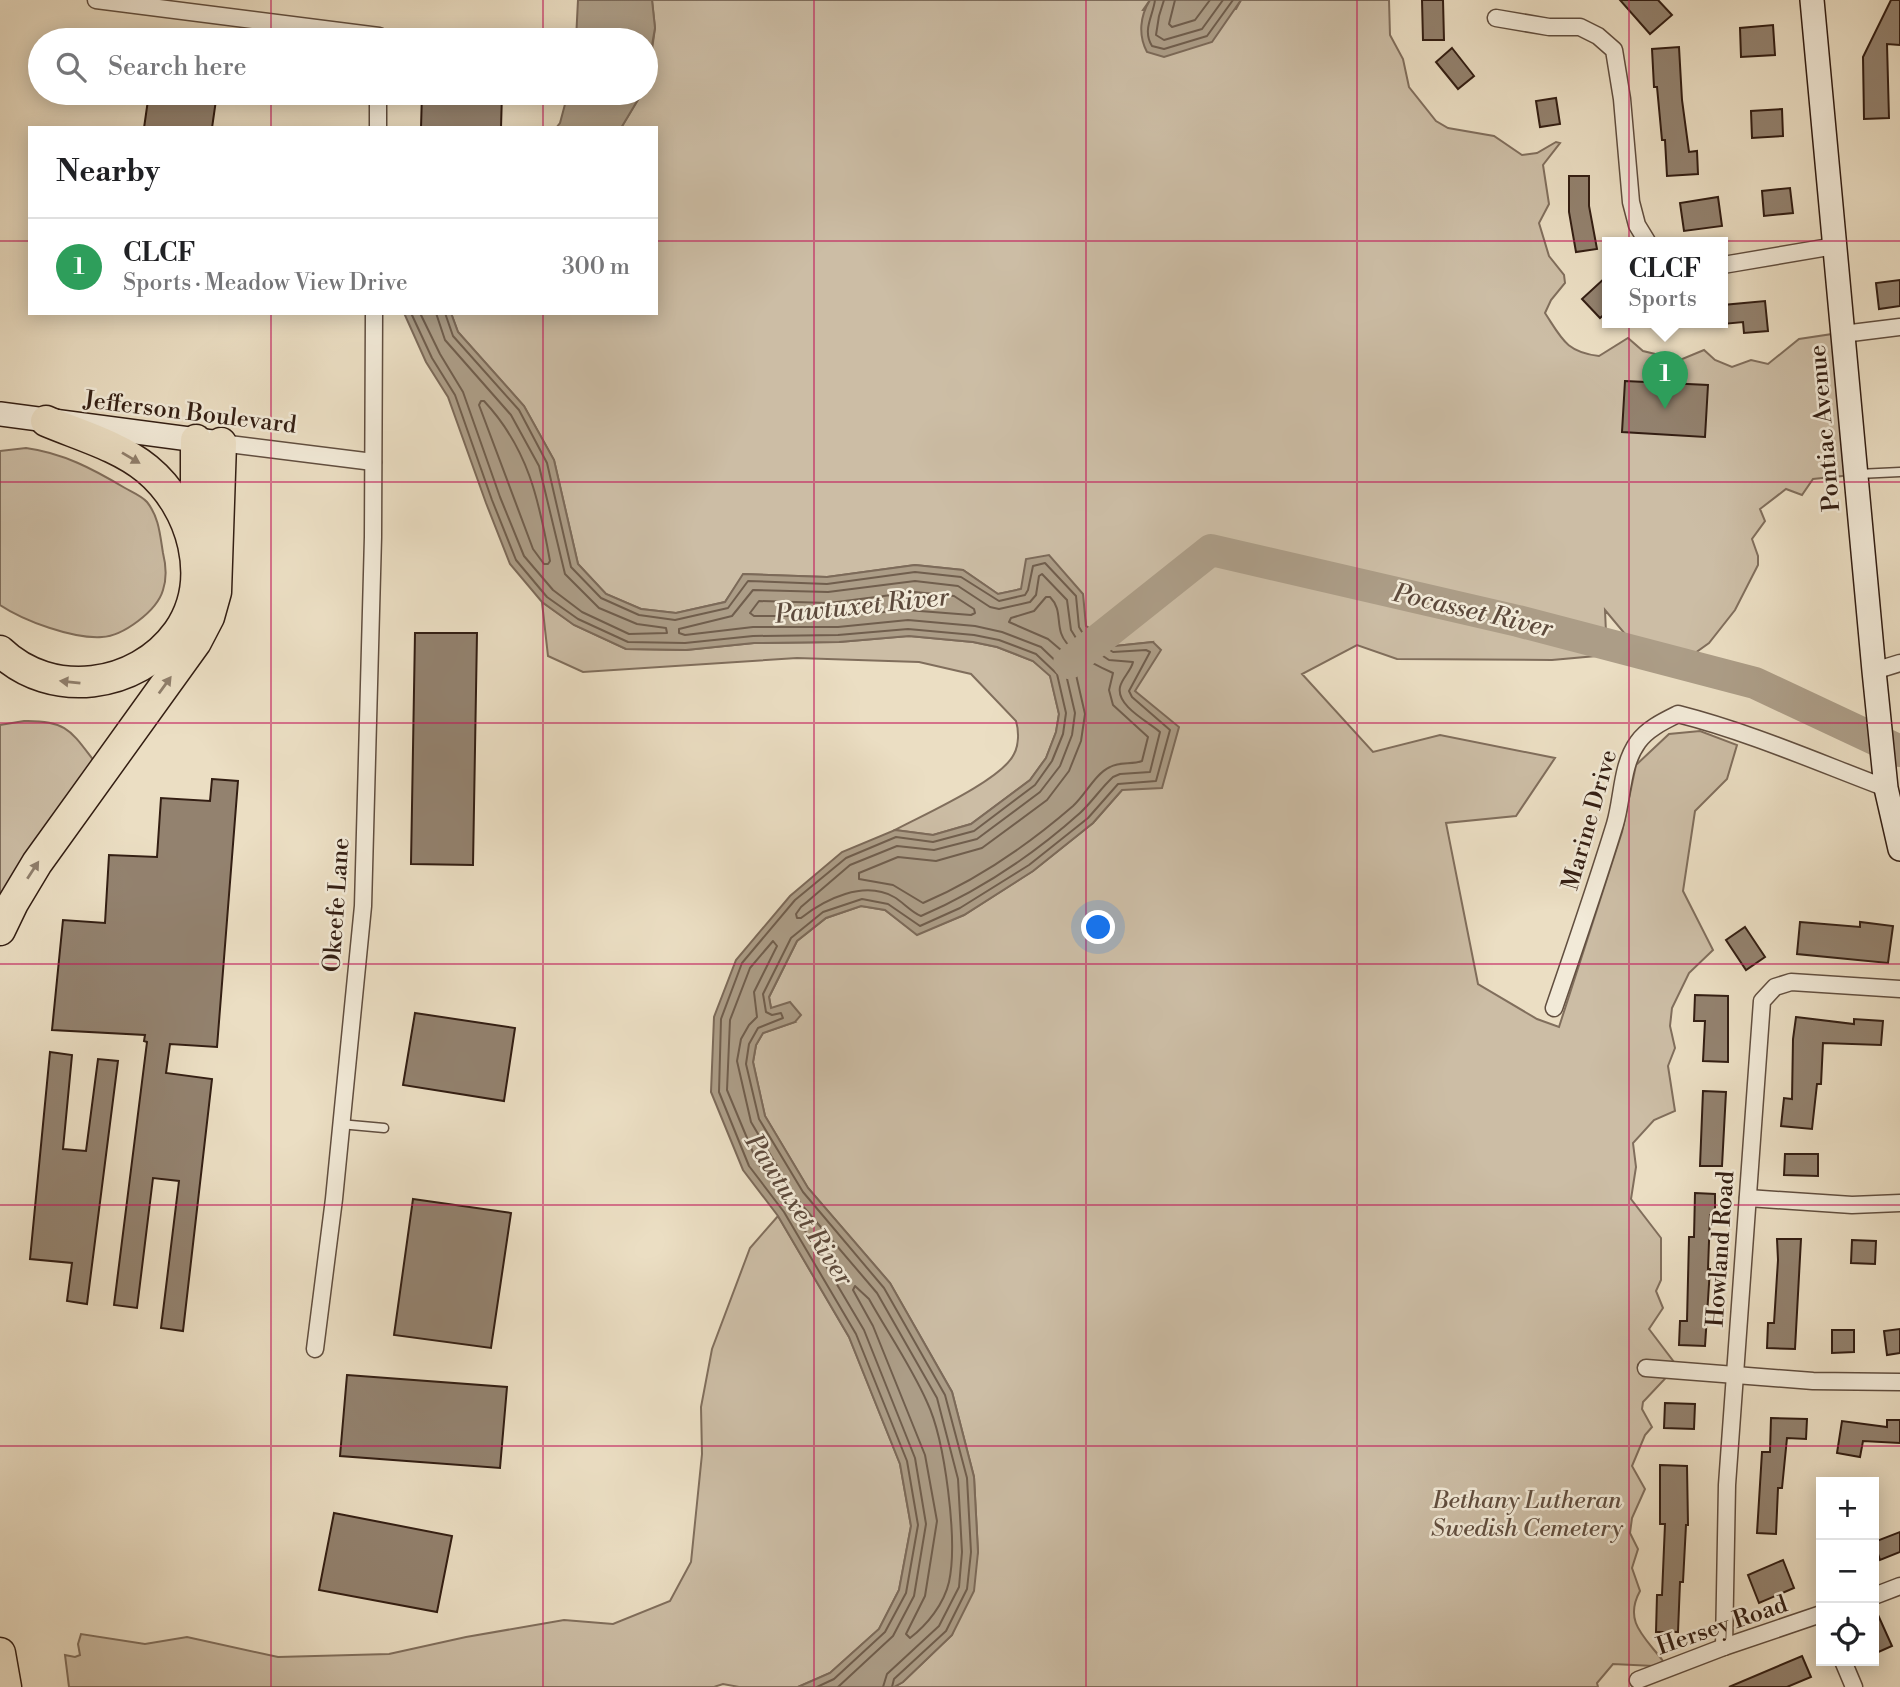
<!DOCTYPE html>
<html lang="en">
<head>
<meta charset="utf-8">
<style>
	:root { --surface:#fff; --page:#f2f2f2; --text:#202124; --muted:#757577; --line:#e0e0e0; --accent:#8f2418 }
	body { margin:0; font-family:"Libre Bodoni",serif; background:var(--page); color:var(--text) }
	.controls { position:absolute; right:21px; bottom:21px; display:grid; overflow:hidden; border-radius:0px; box-shadow:0 4px 18px #0003 }
	.controls button { width:63px; height:63px; display:grid; place-items:center; padding:0; border:0; border-bottom:2px solid var(--line); background:var(--surface); color:var(--text); font:35px sans-serif }
	.you { position:absolute; left:1099px; top:928px; width:24px; height:24px; margin:-18px; border:5px solid #fff; border-radius:50%; background:#1a73e8; box-shadow:0 0 0 10px #1a73e833 }
	.badge { display:grid; place-items:center; width:46px; height:46px; border-radius:50%; background:var(--accent); color:#fff; font-size:23px; font-weight:700 }
	.pin { position:absolute; translate:-50% -58px; filter:drop-shadow(0 2px 4px #0008) }
	.pin::after { content:''; position:absolute; top:37px; width:24px; height:21px; background:inherit; clip-path:polygon(0 0,100% 0,50% 100%) }
	.popup { position:absolute; left:1602px; top:237px; width:126px; height:91px; box-sizing:border-box; display:grid; place-content:center; border-radius:0px; background:var(--surface); filter:drop-shadow(0 2px 5px #0005); font-size:23px; white-space:nowrap; color:var(--muted) }
	.popup b { font-size:26px; color:var(--text) }
	.popup::after { content:''; position:absolute; left:50%; top:100%; margin-left:-14px; border:14px solid transparent; border-top-color:var(--surface) }
	.list { margin:0; padding:0; list-style:none }
	h2 { display:flex; justify-content:space-between; align-items:center; height:91px; margin:0; padding:0 28px; font-size:30px }
	h2 small { font-size:23px; font-weight:400; color:var(--muted) }
	.list li { display:grid; grid-template-columns:46px 1fr auto; gap:21px; align-items:center; box-sizing:border-box; height:98px; padding:0 28px; border-top:2px solid var(--line) }
	.list b { display:block; font-size:26px; white-space:nowrap }
	.list p { margin:0; font-size:23px; white-space:nowrap; color:var(--muted) }
	.list em { font-size:23px; font-style:normal; color:var(--muted) }
	.icon { flex:none; width:38px; height:38px; fill:none; stroke:currentColor; stroke-width:2; stroke-linecap:round; stroke-linejoin:round }
	.map { position:relative; flex:none; width:1900px; height:1687px; overflow:hidden }
	.search { position:absolute; background:var(--surface); box-shadow:0 4px 18px #0003; left:28px; top:28px; width:630px; height:77px; display:flex; align-items:center; gap:18px; box-sizing:border-box; padding:0 24px; border-radius:38px; color:var(--muted); font-size:26px }
	.panel { position:absolute; background:var(--surface); box-shadow:0 4px 18px #0003; left:28px; top:126px; width:630px; height:189px; border-radius:0px }
	.map>svg:first-child { display:block }
	.green { fill:#ccbda5; stroke:#806e5c; stroke-width:2 }
	.water { fill:#ac9d87; stroke:#7c6a59; stroke-width:2 }
	.lines { fill:none; stroke-linecap:round; stroke-linejoin:round }
	.shore { stroke:#705e4d; stroke-width:2 }
	.river { stroke:#ac9d87; stroke-width:32 }
	.building { fill:#93826f; stroke:#331e13; stroke-width:2 }
	.lane-casing { stroke:#614e3f; stroke-width:11 }
	.street-casing { stroke:#614e3f; stroke-width:19 }
	.secondary-casing { stroke:#331e13; stroke-width:26 }
	.highway-casing { stroke:#331e13; stroke-width:33 }
	.lane { stroke:#f2ead8; stroke-width:8 }
	.street { stroke:#f2ead8; stroke-width:16 }
	.secondary { stroke:#f2ead8; stroke-width:23 }
	.highway { stroke:#ebdec3; stroke-width:30 }
	.oneway { fill:#8f7e6b }
	.grid { fill:none; stroke:#c2185b; stroke-width:2; stroke-opacity:0.55 }
	.labels { text-anchor:middle; dominant-baseline:central; stroke-width:5; stroke-linejoin:round; paint-order:stroke }
	.street-label { font-size:24px; fill:#331e13; stroke:#f2ead8 }
	.park-label { font-size:24px; font-style:italic; fill:#614e3f; stroke:#f2ead8 }
	.water-label { font-size:26px; font-style:italic; fill:#5d4a3c; stroke:#f2ead8 }
</style>
</head>
<body>
<div class="map">
<svg width="1900" height="1687" viewBox="0 0 1900 1687">
	<rect width="100%" height="100%" fill="#ebdec3"/>
	<filter id="stains"><feTurbulence type="fractalNoise" baseFrequency=".00286" numOctaves="4"/><feColorMatrix values="0 0 0 0 .2 0 0 0 0 .09 0 0 0 0 .02 0 0 0 .5 -.17"/></filter>
	<radialGradient id="worn" r=".72"><stop offset=".6" stop-color="#630" stop-opacity="0"/><stop offset="1" stop-color="#630" stop-opacity=".3"/></radialGradient>
	<g class="green">
		<path d="M652,0H1150L1143,10L1236,9L1241,0H1389L1390,35L1403,59L1409,87L1436,121L1448,128L1494,136L1522,155L1537,153L1556,142L1560,143L1543,165L1549,204L1539,223L1549,256L1564,275L1565,283L1551,300L1545,313C1562,339 1566,352 1599,356L1628,338L1643,351L1680,360L1704,350L1715,360L1732,367L1751,360L1768,364L1799,339L1839,333L1852,475L1813,479L1802,495L1786,489L1760,509L1765,521L1752,539L1758,556V565L1735,610L1709,643L1695,653L1667,661L1635,646L1605,610L1607,655L1552,660L1397,659L1357,645L1302,674L1373,752L1440,735L1555,758L1516,816L1446,823L1478,984L1537,1019L1559,1027L1622,832L1636,765L1669,734L1700,731L1737,745L1727,779L1695,811L1683,891L1713,950L1689,973L1672,1008L1670,1026L1675,1048L1668,1066L1675,1111L1654,1120L1633,1143L1636,1167L1631,1199L1661,1238V1280L1656,1291L1663,1308L1649,1329L1677,1366L1643,1402L1642,1409L1652,1427L1645,1435L1632,1466L1645,1489L1632,1518L1630,1533L1638,1549L1632,1568L1640,1591C1623,1622 1645,1637 1663,1661L1654,1666L1613,1664L1597,1683L1598,1687H894L903,1682L952,1635L978,1552L974,1477L952,1392L890,1283L808,1188L765,1116L753,1062L756,1045L763,1033L795,1022L771,1008L769,997L797,941L826,918L861,906L885,910L917,934L964,915L1033,871L1093,823L1122,790L1135,691L1153,642L1115,646L1086,626L1082,594L1021,589L998,594L963,570L915,565L827,577L744,574L725,602L676,613L641,609L606,594L578,564L554,460L524,406L458,332L451,313H656V128H621L642,93H646L655,28Z"/>
		<path d="M26,448C63,453 93,469 125,488C132,492 142,496 147,502C159,517 160,535 163,553C166,565 167,578 163,590C157,611 123,636 102,637C73,639 24,621 0,605V451Z"/>
		<path d="M542,602L574,625L626,649L686,650L754,643L839,642L909,636L973,642L997,647L1033,661L1050,675L1059,714L1056,732L1046,758L1030,780L971,824L933,835L895,830C923,815 1002,780 1014,754C1019,745 1019,731 1016,721L971,674L919,662L797,658L583,672L548,656Z"/>
		<path d="M24,721C69,720 72,733 98,766L0,918V725Z"/>
		<polygon points="778,1216 849,1337 900,1464 911,1526 899,1590 879,1629 830,1673 798,1687 739,1687 723,1684 714,1687 69,1687 65,1655 75,1657 80,1655 78,1644 81,1634 145,1644 187,1637 278,1657 389,1654 466,1637 564,1620 613,1624 670,1601 691,1562 702,1454 701,1407 712,1349 750,1248"/>
	</g>
	<g class="water">
		<polygon points="578,0 652,0 655,28 646,80 646,40 576,40"/>
		<path d="M1150,0H1241L1212,42L1164,57L1147,52C1138,35 1140,16 1150,0Z"/>
		<polygon points="568,93 642,93 621,128 556,128 560,123"/>
		<polygon points="404,313 451,313 458,332 524,406 554,460 578,564 606,594 641,609 676,613 725,602 743,574 827,577 915,565 963,570 998,594 1021,589 1026,559 1049,555 1083,594 1086,626 1115,646 1153,642 1161,650 1135,691 1179,727 1162,788 1122,790 1093,823 1033,871 964,915 917,935 885,910 861,906 826,918 797,941 769,997 771,1008 790,1002 801,1015 795,1022 763,1033 756,1045 753,1062 765,1116 808,1188 890,1283 952,1392 974,1477 978,1552 974,1591 952,1635 903,1682 894,1687 798,1687 830,1673 879,1629 899,1590 911,1526 900,1464 849,1337 778,1216 743,1170 711,1092 714,1017 736,960 790,896 842,852 895,830 933,835 971,824 1030,780 1046,758 1056,732 1059,714 1050,676 1033,661 997,647 973,642 909,636 839,642 754,643 686,650 626,649 574,625 542,602 510,564 486,503 448,397 426,362"/>
	</g>
	<g class="lines">
		<g class="shore">
			<path d="M1155,0C1153,16 1142,30 1152,46L1164,49L1207,36L1233,0"/>
			<polyline points="1164,0 1159,16 1156,35 1164,40 1202,29 1223,0"/>
			<polyline points="1175,0 1169,24 1172,27 1195,20 1210,0"/>
			<polyline points="411,313 432,358 455,395 492,500 516,560 547,597 578,619 628,642 685,643 753,636 838,635 908,629 974,635 999,640 1036,654 1057,674 1066,713 1063,734 1052,761 1035,785 974,831 933,842 896,837 846,858 795,900 742,963 721,1019 719,1092 749,1166 784,1212 856,1334 907,1461 918,1525 906,1593 885,1632 834,1679 817,1687"/>
			<polyline points="420,313 440,354 463,392 500,497 524,556 553,590 582,612 629,634 667,633 666,628 637,624 599,608 565,574 539,466 511,415 445,340 436,313"/>
			<polyline points="445,313 453,336 519,410 547,463 571,567 601,598 639,615 675,620 728,608 748,581 827,584 915,572 961,577 999,601 1025,595 1028,590 1033,566 1045,563 1076,596 1079,627 1082,632 1113,652 1146,650 1150,652 1129,691 1132,697 1170,730 1156,781 1118,784 1088,818 1029,865 960,908 920,926 888,904 862,899 823,912 791,938 763,994 766,1012 772,1015 781,1013 783,1018 758,1028 749,1044 746,1064 759,1119 803,1192 884,1288 945,1395 967,1478 971,1552 967,1589 946,1631 894,1679 892,1687"/>
			<path d="M481,401H484C528,448 539,500 550,561L548,564H544L533,549L479,405Z"/>
			<path d="M1042,574L1067,600L1071,630L1076,638L1109,660L1133,662C1131,671 1122,678 1120,687C1116,706 1149,722 1160,732L1150,772L1120,774L1113,777C1101,788 1092,802 1080,813C1033,855 979,891 921,916C911,912 903,902 894,897C864,880 825,899 801,918H797L796,914L801,907L850,865L897,846L934,850L977,839L1040,792L1060,766L1072,735L1075,713L1065,670L1041,647L1002,632L975,626L908,620L838,627H753L685,635L679,633V629L732,616L753,590L828,592L915,581L958,586L990,607L999,609L1030,602L1036,595L1039,576Z"/>
			<polygon points="915,592 954,596 974,609 975,613 971,615 907,610 838,616 754,616 750,613 759,601 829,603"/>
			<path d="M1046,597H1050C1061,608 1057,620 1061,633C1067,652 1097,666 1113,673L1109,690L1113,705L1148,737L1142,761C1132,765 1120,761 1110,767C1095,774 1086,794 1073,806C1028,845 977,880 923,903L893,885L859,879V873L898,857L936,861L982,848L1047,800L1069,771L1081,741L1085,714L1074,666L1068,656L1048,639L1009,622L1011,618L1034,611Z"/>
			<path d="M855,1286L869,1299C888,1333 911,1366 927,1402C945,1440 958,1541 949,1582C944,1604 927,1625 910,1638L906,1634L925,1596L937,1521L925,1455L873,1326L853,1290Z"/>
			<polyline points="838,1687 893,1636 914,1596 926,1524 915,1458 864,1330 791,1207 757,1162 727,1090 730,1020 750,968 773,941 777,946 754,992 757,1017 749,1025 741,1039 737,1061 751,1122 796,1198 877,1293 937,1398 958,1479 962,1552 959,1587 939,1626 887,1674 883,1687"/>
		</g>
		<polyline class="river" points="1069,663 1211,550 1518,621 1755,683 1900,751"/>
	</g>
	<g class="building">
		<polygon points="1422,0 1443,0 1444,40 1423,40"/>
		<polygon points="1620,0 1658,0 1672,15 1650,34"/>
		<polygon points="1891,0 1900,0 1900,45 1887,44 1889,118 1864,119 1863,57"/>
		<polygon points="1773,25 1775,55 1741,57 1740,28"/>
		<polygon points="1679,47 1682,100 1689,152 1697,151 1698,174 1667,176 1665,140 1662,140 1657,87 1654,87 1652,49"/>
		<polygon points="1452,48 1474,76 1458,89 1436,62"/>
		<polygon points="149,93 217,93 212,128 144,128"/>
		<polygon points="422,93 502,93 501,128 421,128"/>
		<polygon points="1556,98 1560,124 1540,127 1536,101"/>
		<polygon points="1782,109 1783,136 1752,138 1751,111"/>
		<polygon points="1569,176 1589,176 1589,206 1597,249 1576,252 1569,212"/>
		<polygon points="1790,188 1793,213 1764,216 1762,191"/>
		<polygon points="1718,197 1722,226 1684,231 1680,203"/>
		<polygon points="1607,276 1607,312 1600,318 1582,299"/>
		<polygon points="1900,280 1900,306 1879,309 1876,283"/>
		<polygon points="1765,301 1768,331 1744,333 1743,322 1723,324 1723,305"/>
		<polygon points="1625,381 1708,385 1705,437 1622,432"/>
		<polygon points="415,633 477,633 473,865 411,864"/>
		<polygon points="212,779 238,781 217,1047 170,1044 166,1073 212,1079 183,1331 161,1328 179,1181 153,1178 137,1308 114,1305 147,1042 144,1041 145,1035 52,1030 63,920 105,923 109,855 157,857 161,798 210,801"/>
		<polygon points="1800,922 1860,927 1860,922 1893,926 1888,963 1797,954"/>
		<polygon points="1745,927 1765,957 1746,970 1726,940"/>
		<polygon points="1695,995 1728,996 1728,1062 1703,1061 1705,1021 1694,1021"/>
		<polygon points="415,1013 515,1028 504,1101 403,1085"/>
		<polygon points="1796,1017 1854,1024 1854,1019 1883,1021 1881,1045 1823,1043 1821,1084 1817,1084 1812,1129 1781,1126 1784,1098 1792,1099 1793,1039"/>
		<polygon points="50,1052 72,1055 63,1149 86,1151 98,1059 118,1061 87,1304 67,1301 72,1263 30,1259"/>
		<polygon points="1703,1091 1726,1092 1722,1166 1700,1166"/>
		<polygon points="1785,1154 1818,1154 1818,1176 1784,1175"/>
		<polygon points="1695,1193 1715,1194 1715,1215 1710,1215 1708,1269 1710,1269 1705,1346 1679,1345 1680,1321 1687,1321 1689,1237 1694,1237"/>
		<polygon points="413,1199 511,1213 491,1348 394,1335"/>
		<polygon points="1777,1239 1801,1239 1795,1349 1767,1348 1768,1323 1774,1323 1778,1260"/>
		<polygon points="1852,1240 1876,1241 1875,1264 1851,1263"/>
		<polygon points="1900,1329 1900,1353 1887,1355 1884,1331"/>
		<polygon points="1832,1330 1854,1330 1854,1352 1832,1353"/>
		<polygon points="347,1375 507,1387 500,1468 340,1456"/>
		<polygon points="1665,1403 1695,1404 1694,1429 1664,1428"/>
		<polygon points="1771,1418 1807,1419 1806,1439 1787,1438 1782,1488 1778,1488 1776,1534 1757,1533 1762,1452 1770,1452"/>
		<polygon points="1887,1420 1900,1420 1900,1443 1863,1441 1860,1457 1837,1453 1842,1421 1887,1427"/>
		<polygon points="1660,1465 1687,1466 1688,1525 1686,1525 1683,1582 1680,1582 1678,1632 1656,1632 1657,1595 1662,1595 1665,1524 1660,1524"/>
		<polygon points="334,1513 452,1536 437,1612 319,1590"/>
		<polygon points="1900,1532 1900,1552 1880,1560 1874,1542"/>
		<polygon points="1783,1560 1794,1588 1759,1603 1748,1575"/>
		<polygon points="1874,1606 1892,1646 1874,1654"/>
		<polygon points="1802,1656 1811,1677 1787,1687 1729,1687"/>
	</g>
	<g class="lines">
		<g class="lane-casing">
			<g id="lane">
				<polyline points="1858,474 1900,472"/>
				<polyline points="340,1124 384,1128"/>
			</g>
		</g>
		<g class="street-casing">
			<g id="street">
				<polyline points="96,0 379,36 379,40"/>
				<polyline points="1496,18 1549,27 1580,27 1598,36 1614,50 1622,99 1631,202 1637,225 1648,243"/>
				<polyline points="378,128 378,93"/>
				<polyline points="1723,265 1835,246"/>
				<polyline points="1843,334 1900,327"/>
				<polyline points="221,443 373,462"/>
				<polyline points="1874,671 1900,663"/>
				<path d="M1554,1008C1575,947 1596,886 1615,824C1623,797 1621,765 1638,742C1647,729 1664,721 1678,714C1749,732 1817,762 1886,788"/>
				<polyline points="1748,1198 1852,1205 1900,1203"/>
				<polyline points="315,1349 334,1199 363,906 373,537 374,313"/>
				<polyline points="1646,1368 1813,1381 1900,1382"/>
				<polyline points="1874,1596 1900,1586"/>
				<polyline points="1724,1647 1727,1485 1762,1001 1775,987 1791,982 1900,989"/>
				<polyline points="1843,1661 1854,1687"/>
				<polyline points="1638,1680 1724,1647 1821,1614"/>
			</g>
		</g>
		<g class="secondary-casing">
			<g id="secondary">
				<polyline points="1812,0 1874,671 1886,788 1900,849"/>
				<polyline points="0,414 212,442"/>
			</g>
		</g>
		<g class="highway-casing">
			<g id="highway">
				<polyline points="196,534 196,440"/>
				<path d="M0,651C51,700 137,689 178,632C214,580 193,507 147,469C119,446 79,435 46,421"/>
				<polyline points="0,930 13,903 37,863 196,642 209,617 216,592 221,443"/>
				<polyline points="0,1653 6,1687"/>
			</g>
		</g>
		<use href="#lane" class="lane"/>
		<use href="#street" class="street"/>
		<use href="#secondary" class="secondary"/>
		<use href="#highway" class="highway"/>
	</g>
	<defs><path id="oneway-solid" d="M-6-.8H1V-3.2L6.5 0L1 3.2V.8H-6Z" transform="scale(1.75)"/></defs>
	<g class="oneway">
		<use href="#oneway-solid" transform="translate(131 458) rotate(31)"/>
		<use href="#oneway-solid" transform="translate(70 682) rotate(-174)"/>
		<use href="#oneway-solid" transform="translate(165 685) rotate(-54)"/>
		<use href="#oneway-solid" transform="translate(33 870) rotate(-57)"/>
	</g>
	<path class="grid" d="M271,0V40M543,0V40M814,0V1687M1086,0V1687M1357,0V1687M1629,0V1687M271,93V128M543,93V128M0,241H30M656,241H1900M271,313V1687M543,313V1687M0,482H1900M0,723H1900M0,964H1900M0,1205H1900M0,1446H1900"/>
	<g class="labels">
		<g class="street-label">
			<text transform="translate(190 413) rotate(7)">Jefferson Boulevard</text>
			<text transform="translate(1825 428) rotate(-95)">Pontiac Avenue</text>
			<text transform="translate(1590 820) rotate(-74)">Marine Drive</text>
			<text transform="translate(337 905) rotate(-86)">Okeefe Lane</text>
			<text transform="translate(1721 1249) rotate(-86)">Howland Road</text>
			<text transform="translate(1722 1626) rotate(-19)">Hersey Road</text>
		</g>
		<g class="park-label">
			<text x="1527" y="1501">Bethany Lutheran<tspan x="1527" dy="28">Swedish Cemetery</tspan></text>
		</g>
		<g class="water-label">
			<text transform="translate(862 606) rotate(-6)">Pawtuxet River</text>
			<text transform="translate(1473 611) rotate(13)">Pocasset River</text>
			<text transform="translate(799 1210) rotate(57)">Pawtuxet River</text>
		</g>
	</g>
	<rect width="100%" height="100%" filter="url(#stains)"/>
	<rect width="100%" height="100%" fill="url(#worn)"/>
</svg>
<div class="controls">
<button>+</button>
<button>−</button>
<button><svg class="icon" aria-label="locate" viewBox="0 0 24 24"><circle cx="12" cy="12" r="6"/><path d="M12 2v4M12 18v4M2 12h4M18 12h4"/></svg></button>
</div>
<div class="you"></div>
<div class="pin badge" style="left:1665px;top:409px;background:#2e9e5b">1</div>
<div class="popup"><b>CLCF</b>Sports</div>
<div class="search"><svg class="icon" aria-label="search" viewBox="0 0 24 24"><circle cx="10" cy="10" r="6"/><path d="M15 15l6 6"/></svg>Search here</div>
<section class="panel">
<h2>Nearby<small></small></h2>
<ul class="list">
<li><span class="badge" style="background:#2e9e5b">1</span><div><b>CLCF</b><p>Sports · Meadow View Drive</p></div><em>300 m</em></li>
</ul>
</section>
</div>
</body>
</html>
